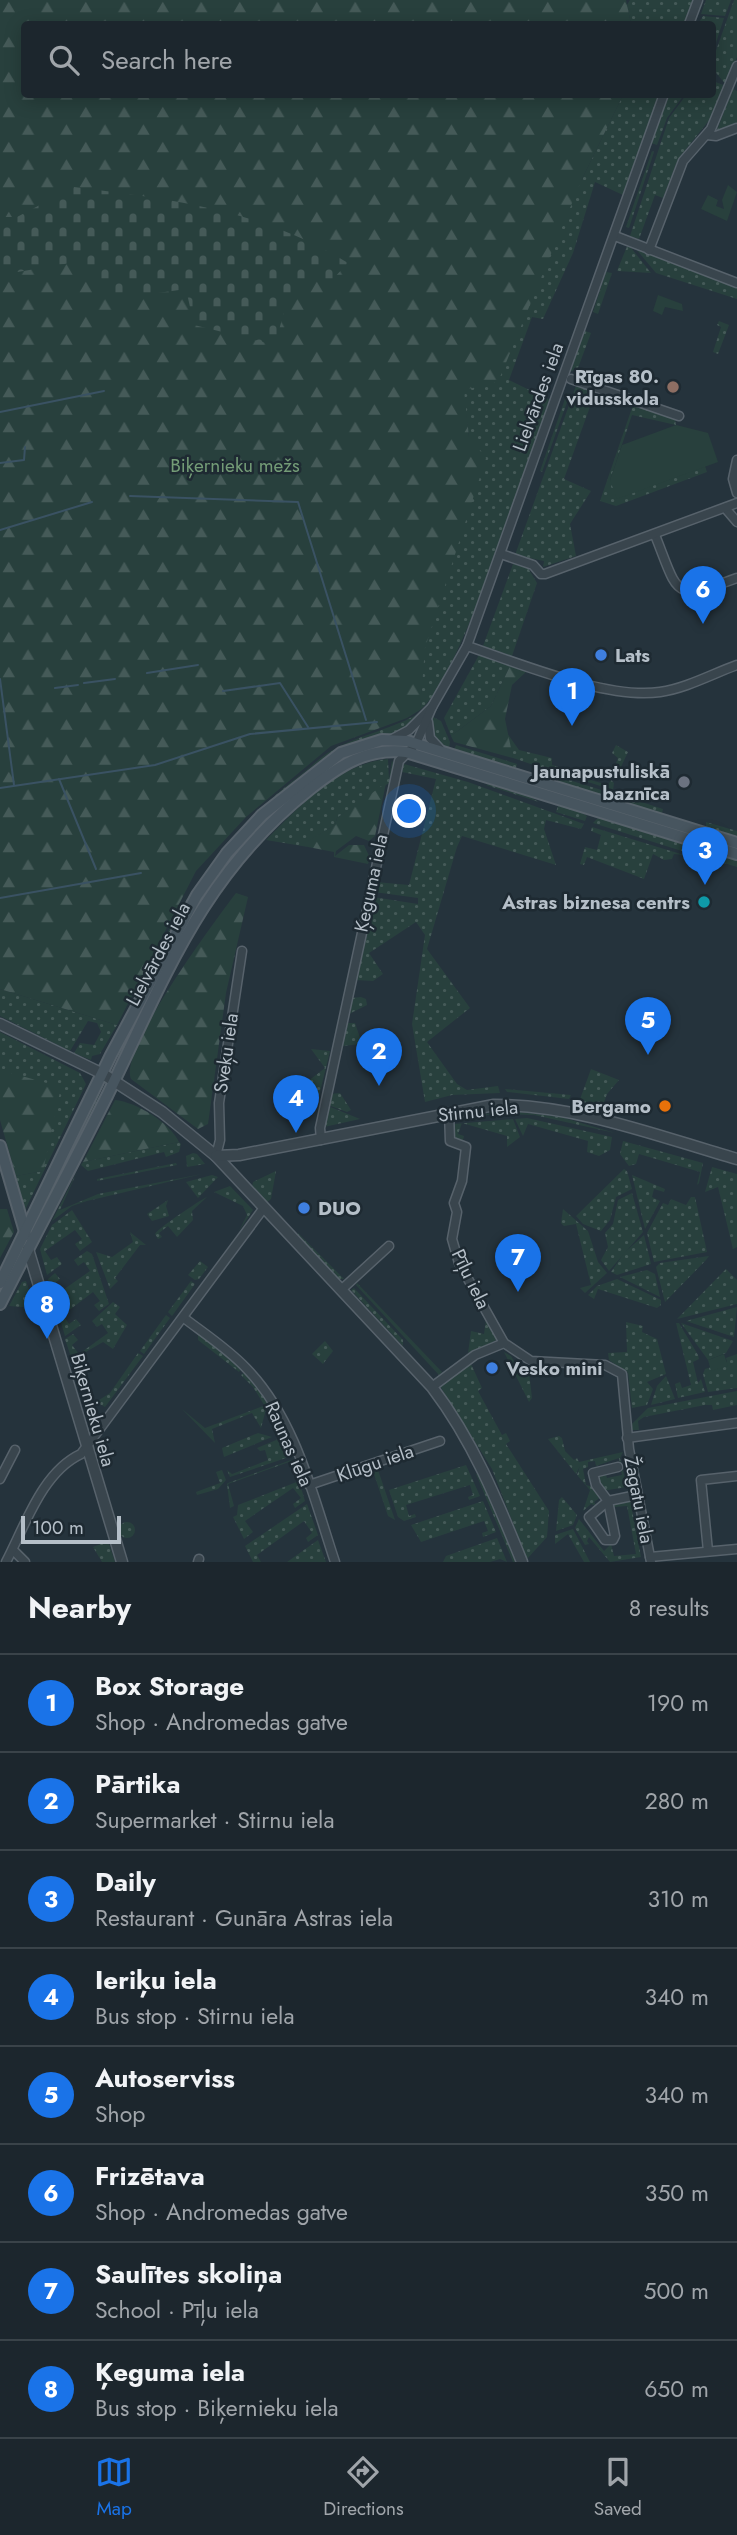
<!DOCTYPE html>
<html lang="en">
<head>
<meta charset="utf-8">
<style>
	:root { --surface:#1c262d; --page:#293239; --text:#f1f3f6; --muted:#a0a5aa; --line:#3a4349; --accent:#1a73e8 }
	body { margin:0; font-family:Jost,sans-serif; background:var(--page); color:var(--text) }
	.scale { position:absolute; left:21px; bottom:18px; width:100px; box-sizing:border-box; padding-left:7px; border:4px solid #b5bfc8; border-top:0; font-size:19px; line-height:24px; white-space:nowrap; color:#b5bfc8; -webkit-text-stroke:5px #1e2a32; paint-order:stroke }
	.you { position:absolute; left:410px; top:812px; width:24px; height:24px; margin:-18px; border:5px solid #fff; border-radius:50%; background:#1a73e8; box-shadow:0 0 0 10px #1a73e833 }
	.badge { display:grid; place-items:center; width:46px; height:46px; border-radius:50%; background:var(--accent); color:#fff; font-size:23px; font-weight:700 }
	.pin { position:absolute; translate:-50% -58px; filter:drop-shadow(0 2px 4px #0008) }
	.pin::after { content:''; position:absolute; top:37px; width:24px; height:21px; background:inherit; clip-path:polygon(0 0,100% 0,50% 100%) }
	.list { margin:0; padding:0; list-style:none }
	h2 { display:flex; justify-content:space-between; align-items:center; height:91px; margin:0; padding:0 28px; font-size:30px }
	h2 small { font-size:23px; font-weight:400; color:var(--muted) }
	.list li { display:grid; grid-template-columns:46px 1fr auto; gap:21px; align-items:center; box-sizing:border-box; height:98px; padding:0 28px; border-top:2px solid var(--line) }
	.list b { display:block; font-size:26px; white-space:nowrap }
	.list p { margin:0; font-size:23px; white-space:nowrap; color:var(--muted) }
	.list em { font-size:23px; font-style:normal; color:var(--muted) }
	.icon { flex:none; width:38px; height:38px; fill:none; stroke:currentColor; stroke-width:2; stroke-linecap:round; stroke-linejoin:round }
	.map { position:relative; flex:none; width:737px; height:1562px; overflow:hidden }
	.search { position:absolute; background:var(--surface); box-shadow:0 4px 18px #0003; left:21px; right:21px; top:21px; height:77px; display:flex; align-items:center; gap:18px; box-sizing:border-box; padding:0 24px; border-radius:7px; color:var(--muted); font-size:26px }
	.sheet { height:875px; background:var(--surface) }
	nav { display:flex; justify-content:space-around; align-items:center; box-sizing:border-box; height:98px; border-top:2px solid var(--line); background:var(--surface); font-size:19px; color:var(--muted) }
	nav a { display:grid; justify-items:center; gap:4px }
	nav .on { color:var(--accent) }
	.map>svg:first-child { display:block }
	.grass { fill:url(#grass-dots) }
	.forest { fill:url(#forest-firs) }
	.cemetery { fill:url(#cemetery-stones) }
	.green { fill:#28403d }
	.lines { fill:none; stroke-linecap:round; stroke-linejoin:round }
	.stream { stroke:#3a5263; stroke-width:2 }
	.minor-casing { stroke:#57626b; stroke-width:11 }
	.tertiary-casing { stroke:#57626b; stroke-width:13 }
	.secondary-casing { stroke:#57626b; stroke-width:14 }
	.minor { stroke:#39454d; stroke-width:8 }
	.tertiary { stroke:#39454d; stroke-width:10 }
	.secondary { stroke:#47555f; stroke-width:10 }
	.education-dot { fill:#8d6e63; stroke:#1e2a32; stroke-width:2.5 }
	.shop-dot { fill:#3f7fe0; stroke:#1e2a32; stroke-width:2.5 }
	.worship-dot { fill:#6b7280; stroke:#1e2a32; stroke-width:2.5 }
	.culture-dot { fill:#0f9aa8; stroke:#1e2a32; stroke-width:2.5 }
	.food-dot { fill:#e8710a; stroke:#1e2a32; stroke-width:2.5 }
	.labels { text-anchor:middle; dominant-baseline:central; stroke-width:5; stroke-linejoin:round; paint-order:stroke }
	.poi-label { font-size:19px; font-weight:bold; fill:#b5bfc8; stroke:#1e2a32; text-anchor:end }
	.street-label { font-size:19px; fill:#b5bfc8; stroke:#1e2a32 }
	.park-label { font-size:19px; fill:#749c77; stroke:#1e2a32 }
</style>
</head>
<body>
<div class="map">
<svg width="737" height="1562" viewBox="0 0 737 1562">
	<defs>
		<pattern id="grass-dots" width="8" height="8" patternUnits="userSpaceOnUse" patternTransform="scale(1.75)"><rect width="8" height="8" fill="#28403d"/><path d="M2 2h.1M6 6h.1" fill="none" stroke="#455a58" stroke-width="1.8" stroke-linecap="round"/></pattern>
		<pattern id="forest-firs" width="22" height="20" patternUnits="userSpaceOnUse" patternTransform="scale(1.75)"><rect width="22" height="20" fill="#28403d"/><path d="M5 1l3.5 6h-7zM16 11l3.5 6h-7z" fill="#455a58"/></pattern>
		<pattern id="cemetery-stones" width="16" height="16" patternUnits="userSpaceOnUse" patternTransform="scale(1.75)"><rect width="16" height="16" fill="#28403d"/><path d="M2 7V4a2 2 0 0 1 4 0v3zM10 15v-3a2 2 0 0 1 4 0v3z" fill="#455a58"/></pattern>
	</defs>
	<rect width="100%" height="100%" fill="#25333c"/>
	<g class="grass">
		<polygon points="630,0 693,0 684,24 631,24 627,5"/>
		<polygon points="706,0 731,0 725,16 701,14"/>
		<polygon points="734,0 737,0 737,57 726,85 713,69 713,59"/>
		<polygon points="703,16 724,18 713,52 712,24 698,24"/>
		<polygon points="713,81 726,86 715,113 678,159 663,198 655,195 639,239 630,236 669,118 686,95 712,94"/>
		<polygon points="733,89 737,91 737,123 717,130"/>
		<path d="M623,95H659L623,195L595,182L573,253L543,319L532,317L509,380L550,400C529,458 460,680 420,710L424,649L469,437L463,390L582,179Z"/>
		<polygon points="668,95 684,95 667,118 657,145 651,143"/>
		<polygon points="652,151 654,152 629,228 626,227"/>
		<polygon points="628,244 651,273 617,271"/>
		<polygon points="636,249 737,287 737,299 656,273"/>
		<polygon points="606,272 612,273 598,314 593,312"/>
		<polygon points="719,321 729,325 718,354 713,352 721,327 717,325"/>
		<polygon points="585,331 591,333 578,368 570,372"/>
		<polygon points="577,383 596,390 564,479 591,491 570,524 576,556 543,567 544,561 515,555"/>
		<polygon points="567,393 570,394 542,472 540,471"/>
		<polygon points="633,405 675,419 676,425 632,415 610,480 657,484 705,466 707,472 616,506 600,501"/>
		<polygon points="513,564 528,568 537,583 512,656 483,646"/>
		<polygon points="479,655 510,666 491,706 451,736 444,718"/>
		<path d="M421,712C394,746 372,731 337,750C306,768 276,796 251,821C226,846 203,874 185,905C179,916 170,939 161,944C200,873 235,826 299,776C310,768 321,756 333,750C361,734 394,729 421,712Z"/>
		<polygon points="433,717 441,721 450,742 449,748 435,741 430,725"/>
		<polygon points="504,729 519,750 552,758 552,765 563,768 563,775 513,758"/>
		<path d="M385,743L402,746L385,747C353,765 318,782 288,802C210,855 160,976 119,1058L116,1056L193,905L222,865L263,818L346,754Z"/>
		<polygon points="456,745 517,764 516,768 498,765 454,750"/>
		<polygon points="616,745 628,752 620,769 615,766 618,758 612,753"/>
		<path d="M388,759L389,780L392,761L395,764L370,873L389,783L337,818L335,825L305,843L308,847L266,840C299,807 339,763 388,759Z"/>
		<polygon points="404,764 468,782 584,824 581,829 546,820 544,829 556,865 462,836 457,847 427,949 470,1008 427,1042 457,1084 467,1090 498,1086 500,1093 452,1095 425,1102 412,1024 425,935 416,922 369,953 383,974 373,981 356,980 373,897 418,904 418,898 374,892 376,882 409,885 436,779 402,772"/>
		<polygon points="537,770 611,793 610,796 606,798 536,774"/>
		<polygon points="572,770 580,772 580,777 608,785 611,780 614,783 613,790 569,776"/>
		<polygon points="491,783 521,792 539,802 486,785"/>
		<polygon points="617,794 663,809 662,813 658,815 618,799"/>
		<polygon points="558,806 577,810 587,816 585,821 556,812"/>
		<polygon points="600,816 685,845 685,852 593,823"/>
		<polygon points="706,822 737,831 737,839 706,829"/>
		<polygon points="592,827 684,855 674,854 672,859 664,860 653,854 644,879 587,857 584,865 580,864 585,847 597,850 601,835 591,831"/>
		<polygon points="695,848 737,860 737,867 691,853"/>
		<polygon points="0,989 117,1025 100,1054 92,1056 91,1060 74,1053 80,1043 94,1045 101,1032 97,1023 88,1021 70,1051 0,1016"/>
		<polygon points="361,997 366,999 367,1005 349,1014 352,998"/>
		<polygon points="348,1023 355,1023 362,1044 342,1046"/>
		<polygon points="0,1032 80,1073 86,1084 25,1210 16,1176 43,1171 0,1070"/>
		<polygon points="311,1049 330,1051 318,1100 299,1088 325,1068"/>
		<polygon points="591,1069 619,1080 607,1094 602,1108 579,1102"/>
		<polygon points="505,1089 571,1095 569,1099 507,1092"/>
		<polygon points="97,1093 100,1095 38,1221 35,1219"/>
		<polygon points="340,1093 351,1110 347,1112 328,1105 330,1094"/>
		<polygon points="328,1106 360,1119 324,1127"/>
		<polygon points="520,1112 561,1117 615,1133 534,1115 493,1114 456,1120 492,1113"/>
		<polygon points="527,1118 612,1137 610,1150 599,1156 587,1152 588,1141 528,1124 523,1136 515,1119"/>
		<polygon points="513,1119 520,1137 507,1147 507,1136 462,1123 458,1134 464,1136 463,1140 453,1138 454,1124"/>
		<polygon points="623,1141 703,1163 699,1183 697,1185 700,1172 639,1154 636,1164 629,1166 620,1154"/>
		<polygon points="179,1142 181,1144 179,1152 166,1157 164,1152 88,1171 81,1165 83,1162"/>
		<polygon points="193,1153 197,1154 205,1164 187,1167 186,1156"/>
		<polygon points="176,1163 177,1165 97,1181 97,1179"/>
		<polygon points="712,1167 737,1174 737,1247 733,1249 718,1187 705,1192"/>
		<polygon points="624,1169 627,1171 632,1189 616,1197 610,1220 601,1231 583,1224 576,1216"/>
		<polygon points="276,1171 271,1199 266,1203 252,1187 253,1182"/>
		<polygon points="77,1172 60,1210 98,1194 202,1174 87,1201 72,1206 52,1221"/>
		<polygon points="212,1175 218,1177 198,1198 186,1182"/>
		<polygon points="632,1175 665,1189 664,1192 654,1189 652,1197 660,1201 645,1229"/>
		<polygon points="230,1186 253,1210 239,1231 247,1215 243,1206 214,1192"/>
		<polygon points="632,1193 643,1232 609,1271 601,1260 608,1247 605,1233 613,1224 618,1200"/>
		<path d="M207,1197L192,1211L193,1220L177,1237L168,1226L159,1233L162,1237L158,1239L155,1234C157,1229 200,1200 207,1197Z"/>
		<polygon points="691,1197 695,1197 707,1252 654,1262 647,1233 663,1203 668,1205 671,1199 686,1205"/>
		<polygon points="168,1200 166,1206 169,1216 152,1221 147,1214"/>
		<polygon points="563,1209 588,1231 598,1262 607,1273 585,1293 580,1288 591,1285 576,1224 564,1226 561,1223"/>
		<polygon points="72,1210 92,1242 80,1251 75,1244 82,1239 75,1230 45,1251 51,1260 57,1257 62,1264 47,1275 40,1249 52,1225"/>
		<polygon points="130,1232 146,1245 140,1245 115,1278 118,1281 110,1289 96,1252 112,1257 133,1242"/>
		<polygon points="298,1233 344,1279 337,1279 298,1238"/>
		<polygon points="644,1235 651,1264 617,1275 611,1272 624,1253"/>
		<polygon points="87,1251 92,1254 109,1304 99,1311 94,1305 100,1301 93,1292 63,1315 69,1324 76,1319 81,1325 65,1336 48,1279 55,1273 60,1279 54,1284 60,1292 90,1271 84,1262 78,1266 74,1260"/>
		<polygon points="709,1256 706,1260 665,1302 656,1267 660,1263"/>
		<polygon points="200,1261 208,1267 199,1279 195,1280 188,1275"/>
		<polygon points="726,1269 737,1280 737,1304 677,1319"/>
		<polygon points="647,1270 655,1274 660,1297 620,1277"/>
		<polygon points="617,1279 661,1300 661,1305 657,1308 598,1289 594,1299 588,1295 597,1286"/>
		<polygon points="26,1281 35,1308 9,1306 22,1282"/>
		<polygon points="191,1281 195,1284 172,1316 168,1312"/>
		<polygon points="357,1283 442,1372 439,1375 356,1285"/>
		<polygon points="354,1288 403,1340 403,1346 351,1290"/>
		<polygon points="113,1302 120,1307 115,1314 127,1325 113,1349 103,1342 72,1360 65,1339 73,1334 78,1340 72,1345 79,1354 108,1333 102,1324 97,1327 92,1321"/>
		<polygon points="737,1307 734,1337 686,1321"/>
		<polygon points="166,1315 170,1318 144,1354 140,1351"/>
		<polygon points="486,1320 497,1337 495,1341 468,1353 471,1331 484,1334"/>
		<polygon points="626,1322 643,1326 642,1332 657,1339 666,1374 647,1382 653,1389 647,1405 632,1408 628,1373 609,1360 608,1353 627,1352"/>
		<polygon points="676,1323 679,1323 698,1355 699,1359 693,1362 698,1383 701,1379 705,1392 678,1398 675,1384 680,1382 682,1388 691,1385"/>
		<polygon points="681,1323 733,1341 726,1353 708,1360"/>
		<polygon points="198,1333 241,1369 239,1372 198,1340"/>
		<polygon points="325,1341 333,1351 323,1364 312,1354"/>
		<polygon points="504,1352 511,1356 520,1372 529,1372 532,1398 529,1402"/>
		<polygon points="138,1353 143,1356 105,1407 96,1402 110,1393"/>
		<polygon points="737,1354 737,1388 708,1392 703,1374 705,1369 727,1362 726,1358"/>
		<polygon points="471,1364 482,1388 478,1391 502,1435 506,1433 510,1441 506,1444 549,1511 547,1537 527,1559 492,1469 440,1386"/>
		<polygon points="244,1373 268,1402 283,1431 282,1434 253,1387 241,1375"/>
		<polygon points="666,1376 675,1399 651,1405 657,1386"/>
		<polygon points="737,1391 737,1405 713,1410 712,1405 705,1405 644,1417 638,1421 639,1430 632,1430 632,1424 648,1408"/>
		<polygon points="263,1406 266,1409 261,1428 252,1413 212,1429 215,1443 182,1409 205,1428"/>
		<polygon points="258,1433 272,1437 224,1457 222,1448"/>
		<polygon points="559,1436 562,1438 565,1451 574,1460 577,1458 579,1462 623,1452 620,1458 627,1487 602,1491 598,1474 605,1472 607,1478 622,1475 619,1458 596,1466 595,1461 588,1462 588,1467 583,1469 586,1485 593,1487 601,1497 594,1502 597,1506 591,1504 583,1511 590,1490 589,1489 577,1475 580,1466 576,1474 548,1439"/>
		<polygon points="281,1438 289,1457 230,1477 227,1470 232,1474 268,1460 265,1450 260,1451 257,1448"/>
		<polygon points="291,1460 297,1477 289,1462 228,1484 234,1506 230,1508 227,1484 228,1483"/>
		<polygon points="466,1465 480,1496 469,1500 468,1497 473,1495 470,1485 406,1505 409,1516 415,1514 416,1517 404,1521 398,1517 389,1490"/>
		<polygon points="377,1467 395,1520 388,1516 372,1468"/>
		<polygon points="222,1470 226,1480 218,1489 197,1495 196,1492 220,1483 216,1472"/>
		<polygon points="480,1473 517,1562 513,1562 476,1474"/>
		<polygon points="299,1481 305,1501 295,1508 293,1504 301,1498 293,1488 245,1521 253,1532 244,1539 233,1517 237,1515 238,1505"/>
		<polygon points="562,1497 577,1515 573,1525 556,1531 559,1500"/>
		<polygon points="630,1500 641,1557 610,1562 589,1537 587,1541 589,1544 585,1545 575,1528 579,1519 604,1551 611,1544 614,1556 636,1554 627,1506 614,1507 615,1518 613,1505"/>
		<polygon points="483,1501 496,1532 483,1537 482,1533 488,1531 484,1521 421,1542 411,1525"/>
		<polygon points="307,1504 318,1535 308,1542 306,1538 312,1533 304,1521 257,1555 261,1562 253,1562 245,1546"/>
		<circle cx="127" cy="1530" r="8"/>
		<polygon points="573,1529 590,1562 584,1562 568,1534 555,1544 555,1535"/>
		<polygon points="497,1538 507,1562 500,1559 490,1562 443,1562 446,1556"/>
		<polygon points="318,1540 326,1562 287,1562"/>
		<polygon points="108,1541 115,1562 102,1562 93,1547"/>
	</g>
	<g class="forest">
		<polygon points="0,0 626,0 631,24 24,24 24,94 623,95 582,179 498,382 464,390 469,437 486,458 425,648 420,710 407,718 331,746 246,817 196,871 117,1025 0,989"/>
		<polygon points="510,666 527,671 512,685 505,719 513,758 454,742 451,736 491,706"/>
		<polygon points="386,783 375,836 369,841 356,836 336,851 335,856 349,845 364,845 370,858 368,864 334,857 334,852 308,847 304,843 335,825 337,818"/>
		<path d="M236,893L248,897L226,993L208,1124L198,1129L131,1079C118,1051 215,921 236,893Z"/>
		<polygon points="0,1070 61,1087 43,1171 16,1176 0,1120"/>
		<path d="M115,1100C136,1102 169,1122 179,1142L83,1162Z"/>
		<polygon points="0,1209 7,1209 14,1232 0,1258"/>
	</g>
	<path class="cemetery" d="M74,187C171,199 263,210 348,263L331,281L307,277L285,308L275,345L194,325L186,289L116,299L76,262L0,275V217H17Z"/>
	<g class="green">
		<polygon points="728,185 737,192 727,221 701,209 708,195 718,200 716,206 724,209 722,200"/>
		<polygon points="658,295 682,304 683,311 665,307 662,315 653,311"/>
		<polygon points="676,425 708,433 718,462 617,499 610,480 622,445"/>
		<polygon points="724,1354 728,1366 711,1371 708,1360"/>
	</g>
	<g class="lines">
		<g class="stream">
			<polyline points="0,412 104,391"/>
			<polyline points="0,463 24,460 25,447"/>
			<polyline points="130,496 298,502 366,720"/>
			<polyline points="0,530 92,502"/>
			<polyline points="147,673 198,665"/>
			<polyline points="0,679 14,785"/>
			<polyline points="84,683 115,679"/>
			<polyline points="55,688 78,685"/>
			<polyline points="223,691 280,683 308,727"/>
			<polyline points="59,779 96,869"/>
			<polyline points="0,788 155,765 250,734 377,722"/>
			<polyline points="0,898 141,873"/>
		</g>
		<g class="minor-casing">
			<g id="minor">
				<polyline points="689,24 698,0"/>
				<polyline points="707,135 716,136 737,128"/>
				<polyline points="615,236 737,283"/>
				<polyline points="649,250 683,161 711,129 737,66"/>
				<polyline points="571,379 679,416"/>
				<polyline points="737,460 733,479 737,493"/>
				<polyline points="725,508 737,522"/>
				<path d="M655,535C679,595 672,602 737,578"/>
				<polyline points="501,554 533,565 541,574 545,574 737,503"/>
				<path d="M467,646C519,663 607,700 660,692C687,688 712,674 737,665"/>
				<polyline points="428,722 430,738 441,750"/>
				<polyline points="392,739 409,730 432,707"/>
				<polyline points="449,1112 450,1141 466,1147 462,1181 454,1203 457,1212 452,1239 459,1263 504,1343 531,1361 605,1365 622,1374 629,1449 651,1562"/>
				<polyline points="321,1140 320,1128 399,761 416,744 432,707 467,646 664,94"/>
				<polyline points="216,1156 220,1140 219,1103 242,951"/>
				<polyline points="341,1290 389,1246"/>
				<path d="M184,1318C205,1334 228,1349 246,1368C296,1419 313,1496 335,1562"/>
				<polyline points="432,1387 475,1355 504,1343"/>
				<polyline points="627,1438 737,1423"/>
				<polyline points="618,1467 593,1473 596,1485 608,1501 615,1536 613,1540 605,1540 589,1517 608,1501 637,1495"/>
				<polyline points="0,1479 15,1450"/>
				<polyline points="309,1485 440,1441"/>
				<polyline points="13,1550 25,1562"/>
				<polyline points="708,1551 701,1480 737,1476"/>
				<polyline points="650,1557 737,1549"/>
				<path d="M6,1562C25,1526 42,1472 81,1454L263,1209"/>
				<polyline points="198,1562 199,1559"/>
			</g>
		</g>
		<g class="tertiary-casing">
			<g id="tertiary">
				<path d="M0,1024L103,1074L162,1112L216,1156L432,1387C473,1441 497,1500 522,1562"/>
				<path d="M216,1156L239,1155L494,1105C578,1105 657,1136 737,1159"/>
				<polyline points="28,1249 122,1562"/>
			</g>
		</g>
		<g class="secondary-casing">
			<g id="secondary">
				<polyline points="0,1146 26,1235"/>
				<polyline points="0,1283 111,1055 197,895 227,853 262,815 341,753 382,740 407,741 737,843"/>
				<path d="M0,1304C35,1235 72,1166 107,1096C165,977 202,874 310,789C339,766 367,747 406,752L737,854"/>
			</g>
		</g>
		<use href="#minor" class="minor"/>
		<use href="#tertiary" class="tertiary"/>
		<use href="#secondary" class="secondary"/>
	</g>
	<circle class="education-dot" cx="673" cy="387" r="7"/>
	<g class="shop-dot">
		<circle cx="601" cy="655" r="7"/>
		<circle cx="304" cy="1208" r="7"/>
		<circle cx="492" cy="1368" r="7"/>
	</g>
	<circle class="worship-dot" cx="684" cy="782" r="7"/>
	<circle class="culture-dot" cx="704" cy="902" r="7"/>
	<circle class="food-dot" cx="665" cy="1106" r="7"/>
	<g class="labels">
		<g class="poi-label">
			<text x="659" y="376">Rīgas 80.<tspan x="659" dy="22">vidusskola</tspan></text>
			<text x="615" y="655" text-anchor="start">Lats</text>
			<text x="670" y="771">Jaunapustuliskā<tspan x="670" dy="22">baznīca</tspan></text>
			<text x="690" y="902">Astras biznesa centrs</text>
			<text x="651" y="1106">Bergamo</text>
			<text x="318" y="1208" text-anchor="start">DUO</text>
			<text x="506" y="1368" text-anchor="start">Vesko mini</text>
		</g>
		<g class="street-label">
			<text transform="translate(538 397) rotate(-70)">Lielvārdes iela</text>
			<text transform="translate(371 883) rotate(-78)">Ķeguma iela</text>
			<text transform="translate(158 954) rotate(-62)">Lielvārdes iela</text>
			<text transform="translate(226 1053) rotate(-82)">Sveķu iela</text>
			<text transform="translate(478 1111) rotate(-6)">Stirnu iela</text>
			<text transform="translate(471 1279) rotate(64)">Pīļu iela</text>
			<text transform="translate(93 1410) rotate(74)">Biķernieku iela</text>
			<text transform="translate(289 1444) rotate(66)">Raunas iela</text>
			<text transform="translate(375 1463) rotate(-19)">Klūgu iela</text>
			<text transform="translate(639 1500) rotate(79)">Žagatu iela</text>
		</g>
		<g class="park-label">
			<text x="235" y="465">Biķernieku mežs</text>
		</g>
	</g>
</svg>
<div class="scale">100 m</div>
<div class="you"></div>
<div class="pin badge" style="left:572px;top:726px">1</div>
<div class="pin badge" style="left:379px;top:1086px">2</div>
<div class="pin badge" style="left:705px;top:885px">3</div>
<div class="pin badge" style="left:296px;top:1133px">4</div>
<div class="pin badge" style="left:648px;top:1055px">5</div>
<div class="pin badge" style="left:703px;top:624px">6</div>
<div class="pin badge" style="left:518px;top:1292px">7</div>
<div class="pin badge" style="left:47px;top:1339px">8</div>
<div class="search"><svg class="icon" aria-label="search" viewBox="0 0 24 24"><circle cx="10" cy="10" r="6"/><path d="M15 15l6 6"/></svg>Search here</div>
</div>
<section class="sheet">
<h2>Nearby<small>8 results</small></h2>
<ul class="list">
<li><span class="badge">1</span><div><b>Box Storage</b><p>Shop · Andromedas gatve</p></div><em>190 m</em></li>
<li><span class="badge">2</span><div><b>Pārtika</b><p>Supermarket · Stirnu iela</p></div><em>280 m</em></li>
<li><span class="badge">3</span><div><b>Daily</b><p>Restaurant · Gunāra Astras iela</p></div><em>310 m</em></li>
<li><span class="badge">4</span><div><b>Ieriķu iela</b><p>Bus stop · Stirnu iela</p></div><em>340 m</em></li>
<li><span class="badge">5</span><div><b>Autoserviss</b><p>Shop</p></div><em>340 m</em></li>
<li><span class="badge">6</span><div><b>Frizētava</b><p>Shop · Andromedas gatve</p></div><em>350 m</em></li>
<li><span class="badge">7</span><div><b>Saulītes skoliņa</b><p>School · Pīļu iela</p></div><em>500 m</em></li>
<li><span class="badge">8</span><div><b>Ķeguma iela</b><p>Bus stop · Biķernieku iela</p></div><em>650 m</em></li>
</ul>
</section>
<nav>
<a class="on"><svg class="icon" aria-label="map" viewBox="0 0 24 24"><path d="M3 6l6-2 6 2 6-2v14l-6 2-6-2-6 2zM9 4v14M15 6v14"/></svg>Map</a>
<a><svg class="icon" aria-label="directions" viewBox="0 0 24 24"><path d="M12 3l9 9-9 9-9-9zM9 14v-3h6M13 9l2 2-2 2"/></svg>Directions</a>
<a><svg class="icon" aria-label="saved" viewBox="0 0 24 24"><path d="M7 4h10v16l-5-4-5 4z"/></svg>Saved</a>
</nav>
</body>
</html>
